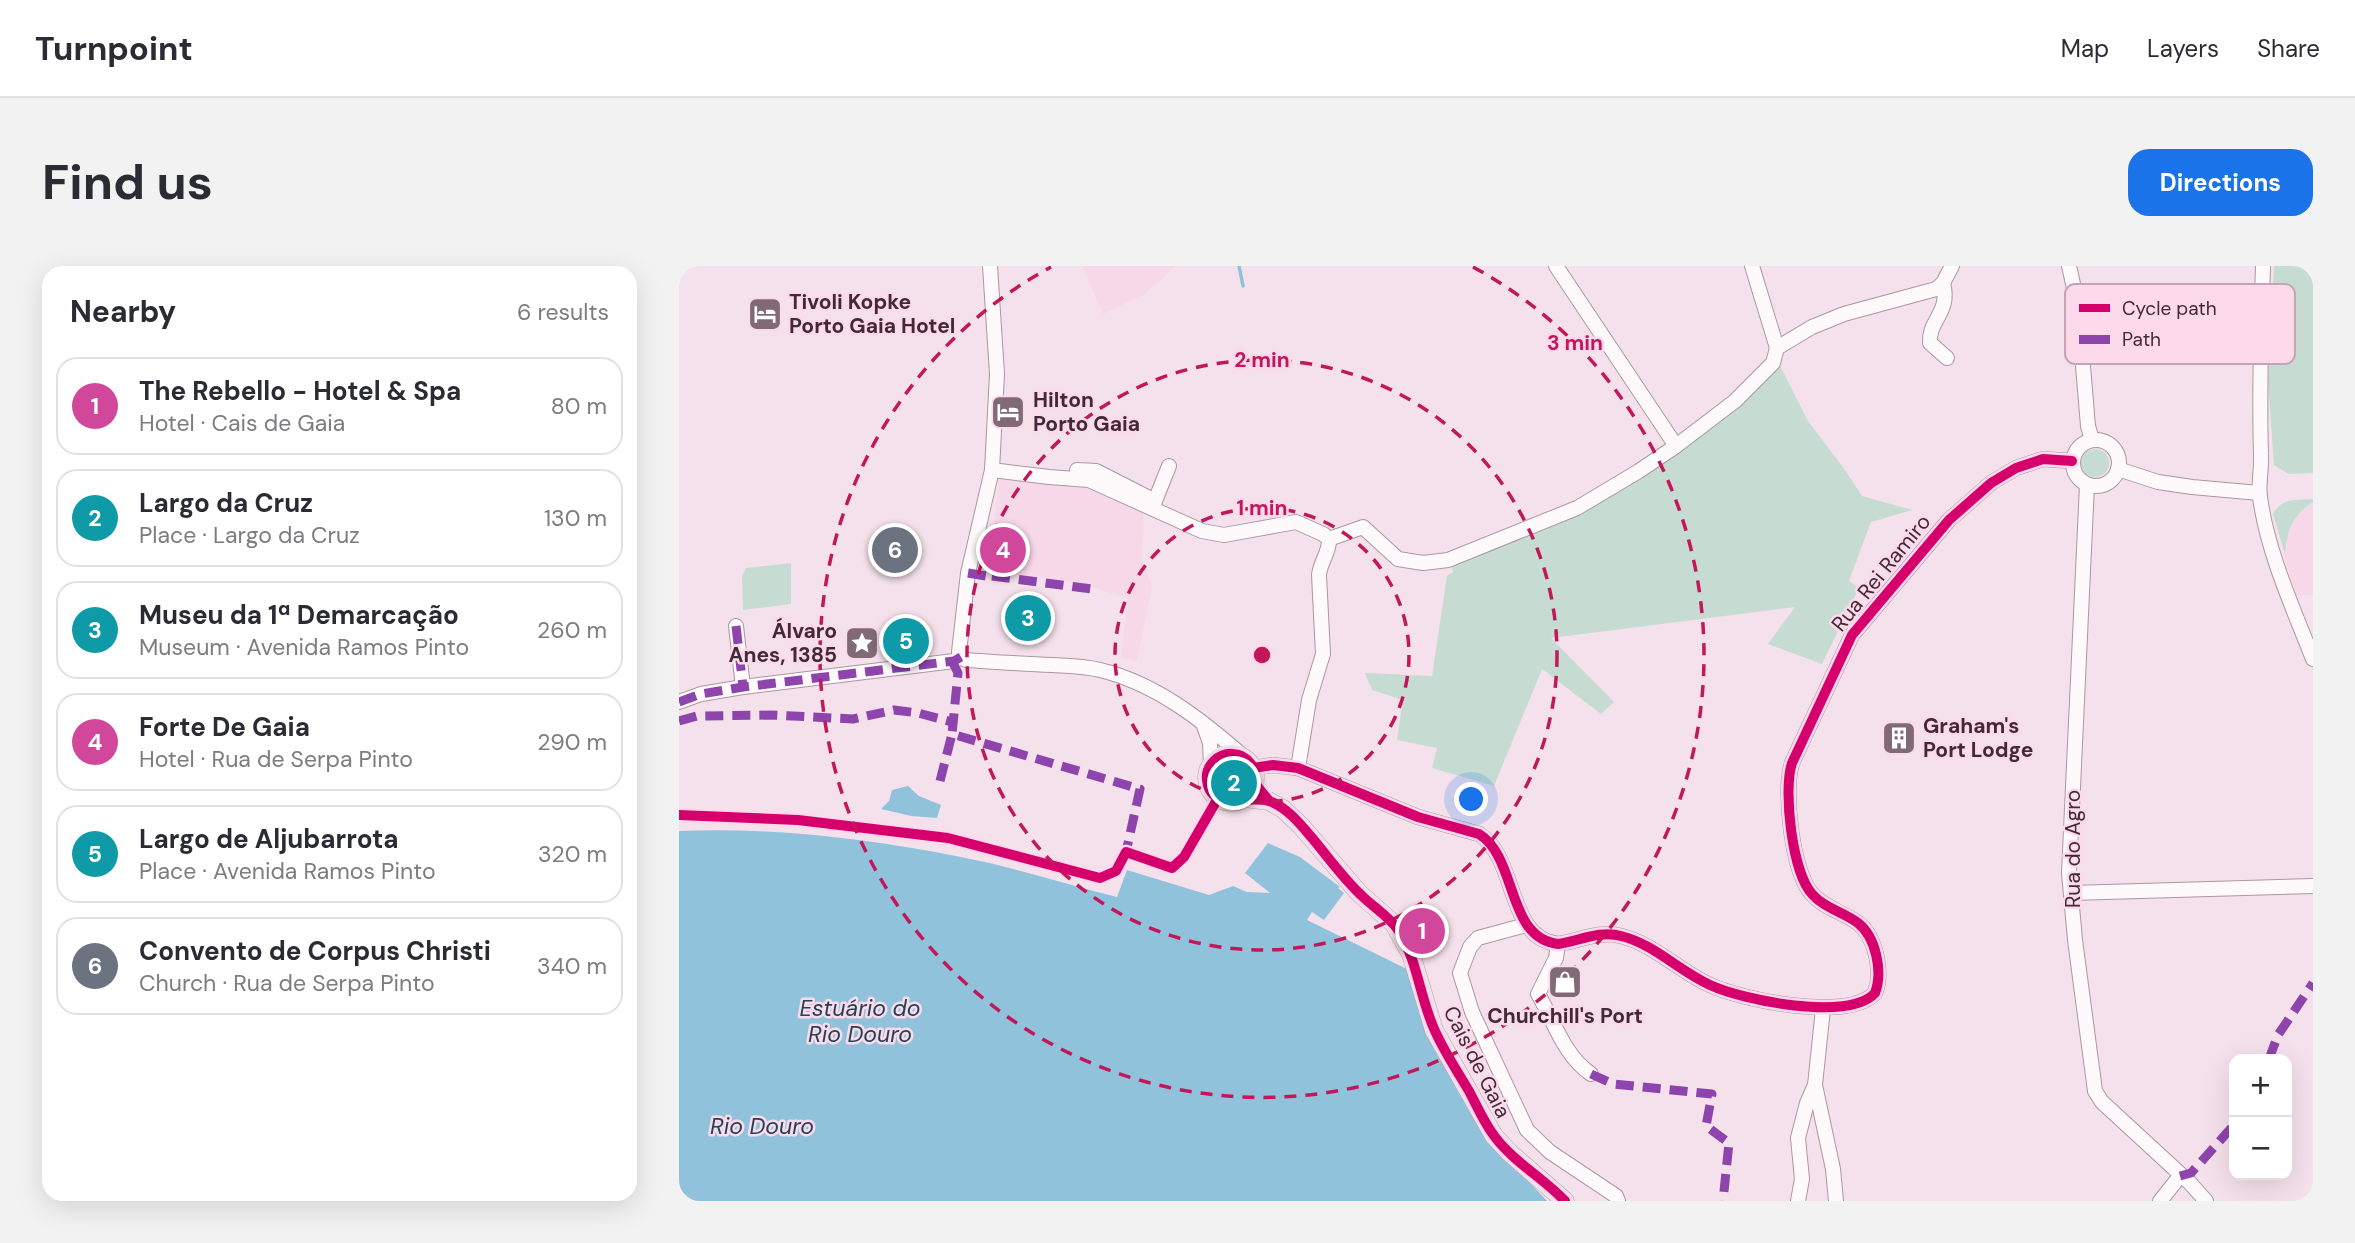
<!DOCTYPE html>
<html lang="en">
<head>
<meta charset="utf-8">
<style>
	:root { --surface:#fff; --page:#f2f2f3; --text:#2b2b33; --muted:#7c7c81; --line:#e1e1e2; --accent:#1a73e8 }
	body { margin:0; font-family:"DM Sans",sans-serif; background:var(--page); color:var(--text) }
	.controls { position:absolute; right:21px; bottom:21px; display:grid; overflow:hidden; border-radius:14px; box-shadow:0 7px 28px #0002 }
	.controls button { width:63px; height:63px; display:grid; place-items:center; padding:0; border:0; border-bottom:2px solid var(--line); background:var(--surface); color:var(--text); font:35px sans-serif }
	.you { position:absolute; left:793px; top:534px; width:24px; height:24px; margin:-18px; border:5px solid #fff; border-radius:50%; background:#1a73e8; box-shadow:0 0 0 10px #1a73e833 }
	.badge { display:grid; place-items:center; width:46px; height:46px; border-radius:50%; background:var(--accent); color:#fff; font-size:23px; font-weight:700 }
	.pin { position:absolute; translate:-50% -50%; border:4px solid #fff; box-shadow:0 2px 7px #0006 }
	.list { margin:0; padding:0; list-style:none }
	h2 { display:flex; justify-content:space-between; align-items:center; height:91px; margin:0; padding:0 28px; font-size:30px }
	h2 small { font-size:23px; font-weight:400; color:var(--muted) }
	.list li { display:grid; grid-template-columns:46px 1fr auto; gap:21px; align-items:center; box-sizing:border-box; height:98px; margin:0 14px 14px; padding:0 14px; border:2px solid var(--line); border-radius:21px }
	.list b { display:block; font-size:26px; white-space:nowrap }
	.list p { margin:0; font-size:23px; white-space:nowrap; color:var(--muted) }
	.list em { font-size:23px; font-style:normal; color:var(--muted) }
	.map { position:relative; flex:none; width:1634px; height:935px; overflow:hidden; border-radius:21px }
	header { display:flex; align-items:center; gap:42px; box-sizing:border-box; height:98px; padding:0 35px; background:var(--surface); border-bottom:2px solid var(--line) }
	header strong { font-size:33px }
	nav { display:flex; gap:38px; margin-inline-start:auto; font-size:24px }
	.intro { display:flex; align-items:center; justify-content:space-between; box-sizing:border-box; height:168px; padding:0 42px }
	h1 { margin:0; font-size:49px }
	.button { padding:18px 32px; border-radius:21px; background:var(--accent); color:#fff; font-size:24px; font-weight:700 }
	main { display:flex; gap:42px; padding:0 42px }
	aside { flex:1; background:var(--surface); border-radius:21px; box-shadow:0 7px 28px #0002 }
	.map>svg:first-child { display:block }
	.built { fill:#f7d8e8 }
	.green { fill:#c6dcd2 }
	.water { fill:#90c3db }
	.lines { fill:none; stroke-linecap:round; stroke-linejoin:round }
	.stream { stroke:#90c3db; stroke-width:3.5 }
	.minor-casing { stroke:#aa97a1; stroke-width:16 }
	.major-casing { stroke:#b7a2ad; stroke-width:19 }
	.minor { stroke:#fefafc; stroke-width:14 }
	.major { stroke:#ede4e9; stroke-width:18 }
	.quiet { stroke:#8e44ad; stroke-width:9; stroke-dasharray:18 9; stroke-linecap:butt }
	.cycleway-casing { stroke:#fdd9ec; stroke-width:15 }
	.cycleway { stroke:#d6006c; stroke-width:10 }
	.ring { fill:none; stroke:#c2185b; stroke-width:3.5; stroke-dasharray:12 9 }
	.labels { text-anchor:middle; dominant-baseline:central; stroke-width:5; stroke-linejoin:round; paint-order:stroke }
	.poi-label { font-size:21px; font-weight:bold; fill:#412a37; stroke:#fdd9ec; text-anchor:start }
	.street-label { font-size:21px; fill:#412a37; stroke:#fdd9ec }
	.water-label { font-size:23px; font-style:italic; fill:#1f4452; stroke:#fdd9ec }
	.key { fill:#fdd9ec; stroke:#c5a4b6; stroke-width:2 }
	.key-label { font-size:19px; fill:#412a37 }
	.centre { fill:#c2185b; stroke:#fdd9ec; stroke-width:3.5 }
	.ring-label { font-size:21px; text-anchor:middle; font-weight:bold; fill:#c2185b; stroke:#fdd9ec; stroke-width:5; stroke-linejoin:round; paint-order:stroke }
</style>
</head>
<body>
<header>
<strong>Turnpoint</strong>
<nav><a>Map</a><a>Layers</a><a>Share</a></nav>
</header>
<div class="intro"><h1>Find us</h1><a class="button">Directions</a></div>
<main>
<aside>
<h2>Nearby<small>6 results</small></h2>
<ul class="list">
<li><span class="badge" style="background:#d1479c">1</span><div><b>The Rebello - Hotel &amp; Spa</b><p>Hotel · Cais de Gaia</p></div><em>80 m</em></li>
<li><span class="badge" style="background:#0f9aa8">2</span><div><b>Largo da Cruz</b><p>Place · Largo da Cruz</p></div><em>130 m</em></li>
<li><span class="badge" style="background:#0f9aa8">3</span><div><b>Museu da 1ª Demarcação</b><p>Museum · Avenida Ramos Pinto</p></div><em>260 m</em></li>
<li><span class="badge" style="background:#d1479c">4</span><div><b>Forte De Gaia</b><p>Hotel · Rua de Serpa Pinto</p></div><em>290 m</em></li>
<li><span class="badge" style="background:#0f9aa8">5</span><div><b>Largo de Aljubarrota</b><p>Place · Avenida Ramos Pinto</p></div><em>320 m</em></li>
<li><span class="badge" style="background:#6b7280">6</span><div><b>Convento de Corpus Christi</b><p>Church · Rua de Serpa Pinto</p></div><em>340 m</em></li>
</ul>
</aside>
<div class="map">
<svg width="1634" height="935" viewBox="0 0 1634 935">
	<rect width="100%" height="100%" fill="#f5e1eb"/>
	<g class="built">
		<polygon points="403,0 497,0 466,28 424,48"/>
		<polygon points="321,210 412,219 464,245 463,293 473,321 458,395 442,392 449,332 394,316 309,305"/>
		<polygon points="1634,234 1634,329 1616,329 1596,252 1606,235"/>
	</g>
	<g class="green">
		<polygon points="1595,0 1634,0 1634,207 1609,208 1595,199 1589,117"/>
		<polygon points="1101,100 1129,155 1166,204 1183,230 1233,244 1192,256 1170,315 1180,322 1143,398 1089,378 1116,341 872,372 935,436 922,448 863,403 815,520 753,502 758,482 718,474 724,434 693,424 686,407 753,410 768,310 774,306 773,299 901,247 1046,148"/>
		<circle cx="1416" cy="197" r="14"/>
		<path d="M1634,233V236C1613,249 1608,265 1606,288L1594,248C1602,232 1618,234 1634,233Z"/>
		<polygon points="112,297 112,338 64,344 63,310 67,302"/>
	</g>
	<g class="water">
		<polygon points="229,520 240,530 262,539 258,552 232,550 202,543 210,535 213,524"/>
		<path d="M0,565C94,561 190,573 282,591C334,601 386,618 438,631L448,604L530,629L554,620L568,626L591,627L566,607L589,577L621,591L661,621L659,622L665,627L645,654L633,646L628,654L732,705L812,875L868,935H0Z"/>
	</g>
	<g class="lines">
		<polyline class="stream" points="560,0 564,20"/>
		<g class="minor-casing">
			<g id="minor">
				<polyline points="877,0 997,180"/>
				<polyline points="1073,0 1098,82"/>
				<polyline points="1390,0 1399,40 1409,160 1413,174"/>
				<path d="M1584,0C1582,63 1580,125 1582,188C1583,202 1579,217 1581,231C1588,285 1614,342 1634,393"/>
				<path d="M1264,17C1272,47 1249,54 1251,77L1268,92"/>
				<circle cx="1417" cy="197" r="23"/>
				<polyline points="1439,203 1479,216 1513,221 1580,227"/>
				<polyline points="313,204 370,211 410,214 523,265 545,269 617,256 644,268 650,273"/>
				<polyline points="398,204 417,205 476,235 490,200"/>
				<polyline points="1408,219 1390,607 1396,674 1416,825 1423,836 1511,917 1527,935"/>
				<polyline points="650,273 684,261 719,293 744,297 769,294 898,242 960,205 997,180 1056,135 1094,97 1098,82 1133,61 1165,48 1257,23 1264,17 1273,0"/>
				<polyline points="57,360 64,421"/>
				<polyline points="282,391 280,386 289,307 313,204 318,108 311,0"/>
				<path d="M0,436L22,428L64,421L275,395L282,391L287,394C316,396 344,398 373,399C389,400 405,400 421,404C476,417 523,454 565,491"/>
				<polyline points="525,460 531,477 532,499"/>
				<path d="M574,502L594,499L619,502L739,551L800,568C839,592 827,672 879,678C900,675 921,664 942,670C975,678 1000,705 1031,719C1063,734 1170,756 1196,727C1204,706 1197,671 1179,657C1164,646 1145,642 1133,628C1113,606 1104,524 1113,497L1173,369L1270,254L1312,217L1337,202L1364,193L1393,195"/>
				<path d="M619,502L630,434L644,388L640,309C641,296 651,286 650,273"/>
				<polyline points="1392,627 1634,620"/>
				<polyline points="847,659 799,672 791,681 781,707 793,746 848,864 871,886 937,930 939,935"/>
				<path d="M879,678L877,692L859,728C875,755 885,790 912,808"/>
				<polyline points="1144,743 1136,819 1154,903 1157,935"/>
				<polyline points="1119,935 1123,913 1119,872 1128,837 1136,819"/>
				<polyline points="1481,935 1501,910"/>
			</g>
		</g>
		<g class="major-casing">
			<g id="major">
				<circle cx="552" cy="512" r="24"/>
				<polyline points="566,532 590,535 604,543 622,560 680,627 715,658 732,688 755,764 815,870 831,887 886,935"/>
			</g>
		</g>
		<use href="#minor" class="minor"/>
		<use href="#major" class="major"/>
		<g class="quiet">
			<polyline points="289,307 307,310"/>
			<polyline points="313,310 413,323"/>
			<polyline points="57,360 64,421"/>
			<polyline points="273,395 279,407 273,468 461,523 447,586"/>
			<polyline points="0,436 22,428 64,421 275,395 282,391"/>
			<polyline points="0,455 18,450 93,449 174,453 215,444 239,447 273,456"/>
			<polyline points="261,515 273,468"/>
			<polyline points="1590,793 1599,769 1634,717"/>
			<polyline points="912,808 934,818 1033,828 1027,860 1050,877 1044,935"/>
			<polyline points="1501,910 1512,907 1555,859"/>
		</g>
		<g class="cycleway-casing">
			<g id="cycleway">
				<path d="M574,502L594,499L619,502L739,551L800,568C839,592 827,672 879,678C900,675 921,664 942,670C975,678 1000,705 1031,719C1063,734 1170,756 1196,727C1204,706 1197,671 1179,657C1164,646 1145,642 1133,628C1113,606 1104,524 1113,497L1173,369L1270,254L1312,217L1337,202L1364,193L1393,195"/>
				<path d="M590,535C586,529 580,524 577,518C574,512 576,504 572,498C563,485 545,485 535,495C530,500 527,507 528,514C532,547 570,528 590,535C608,541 622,559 634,573C649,591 664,612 682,629C694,641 711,651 720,665C739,696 741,733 756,765C765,785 778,805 790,825C798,840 805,857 816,871C835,896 864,912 886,935"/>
				<polyline points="0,549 119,554 269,572 421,612 437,605 447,586 493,602 505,591 539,532"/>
			</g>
		</g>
		<use href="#cycleway" class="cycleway"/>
	</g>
	<g class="ring">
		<circle cx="583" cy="389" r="147"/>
		<circle cx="583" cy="389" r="295"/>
		<path d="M794 1A442 442 0 1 1 372 1"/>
	</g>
	<defs>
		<g id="hotel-square" transform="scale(1.75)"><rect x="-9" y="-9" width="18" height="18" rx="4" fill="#806a76" stroke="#fdd9ec"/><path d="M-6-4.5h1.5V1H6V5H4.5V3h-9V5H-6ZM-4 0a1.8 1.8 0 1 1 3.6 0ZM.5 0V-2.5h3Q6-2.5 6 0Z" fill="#fff"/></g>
		<g id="sight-square" transform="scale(1.75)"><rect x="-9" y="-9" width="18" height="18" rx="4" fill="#806a76" stroke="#fdd9ec"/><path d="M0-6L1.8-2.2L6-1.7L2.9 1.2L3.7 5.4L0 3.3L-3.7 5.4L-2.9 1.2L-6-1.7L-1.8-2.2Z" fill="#fff"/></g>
		<g id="building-square" transform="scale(1.75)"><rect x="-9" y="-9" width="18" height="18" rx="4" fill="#806a76" stroke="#fdd9ec"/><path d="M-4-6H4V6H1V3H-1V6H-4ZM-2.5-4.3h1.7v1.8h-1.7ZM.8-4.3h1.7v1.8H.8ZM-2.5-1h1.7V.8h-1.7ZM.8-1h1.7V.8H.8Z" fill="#fff"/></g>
		<g id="shop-square" transform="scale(1.75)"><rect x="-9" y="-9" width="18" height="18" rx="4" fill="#806a76" stroke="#fdd9ec"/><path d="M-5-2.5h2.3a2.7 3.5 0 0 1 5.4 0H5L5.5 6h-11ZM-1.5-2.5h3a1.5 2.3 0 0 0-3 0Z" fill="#fff"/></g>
	</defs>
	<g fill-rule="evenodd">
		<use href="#hotel-square" x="86" y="48"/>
		<use href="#hotel-square" x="329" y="146"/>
		<use href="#sight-square" x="183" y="377"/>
		<use href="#building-square" x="1220" y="472"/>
		<use href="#shop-square" x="886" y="716"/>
	</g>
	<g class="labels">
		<g class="poi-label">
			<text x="110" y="36">Tivoli Kopke<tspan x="110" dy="24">Porto Gaia Hotel</tspan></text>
			<text x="354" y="134">Hilton<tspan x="354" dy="24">Porto Gaia</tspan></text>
			<text x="158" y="365" text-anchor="end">Álvaro<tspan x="158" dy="24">Anes, 1385</tspan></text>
			<text x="1244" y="460">Graham's<tspan x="1244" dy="24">Port Lodge</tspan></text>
			<text x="886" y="750" text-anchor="middle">Churchill's Port</text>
		</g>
		<g class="street-label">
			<text transform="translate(1202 307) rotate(-51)">Rua Rei Ramiro</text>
			<text transform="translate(1394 583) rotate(-90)">Rua do Agro</text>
			<text transform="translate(798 796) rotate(63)">Cais de Gaia</text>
		</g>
		<g class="water-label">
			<text x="181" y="742">Estuário do<tspan x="181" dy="26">Rio Douro</tspan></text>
			<text x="83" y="860">Rio Douro</text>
		</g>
	</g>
	<rect x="1386" y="18" width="230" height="80" rx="10" class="key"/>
	<rect x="1400" y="38" width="31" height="8" fill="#d6006c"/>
	<rect x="1400" y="69" width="31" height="9" fill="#8e44ad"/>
	<g class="key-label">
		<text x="1443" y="49">Cycle path</text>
		<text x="1443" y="80">Path</text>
	</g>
	<circle cx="583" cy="389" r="10" class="centre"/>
	<g class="ring-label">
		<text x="896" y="84">3 min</text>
		<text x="583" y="101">2 min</text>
		<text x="583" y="249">1 min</text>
	</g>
</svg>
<div class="controls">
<button>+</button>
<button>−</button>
</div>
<div class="you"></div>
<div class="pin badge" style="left:743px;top:665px;background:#d1479c">1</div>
<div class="pin badge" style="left:555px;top:517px;background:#0f9aa8">2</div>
<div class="pin badge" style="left:349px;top:352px;background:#0f9aa8">3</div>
<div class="pin badge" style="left:324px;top:284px;background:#d1479c">4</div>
<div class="pin badge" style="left:227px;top:375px;background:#0f9aa8">5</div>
<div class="pin badge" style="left:216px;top:284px;background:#6b7280">6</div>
</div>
</main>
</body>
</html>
